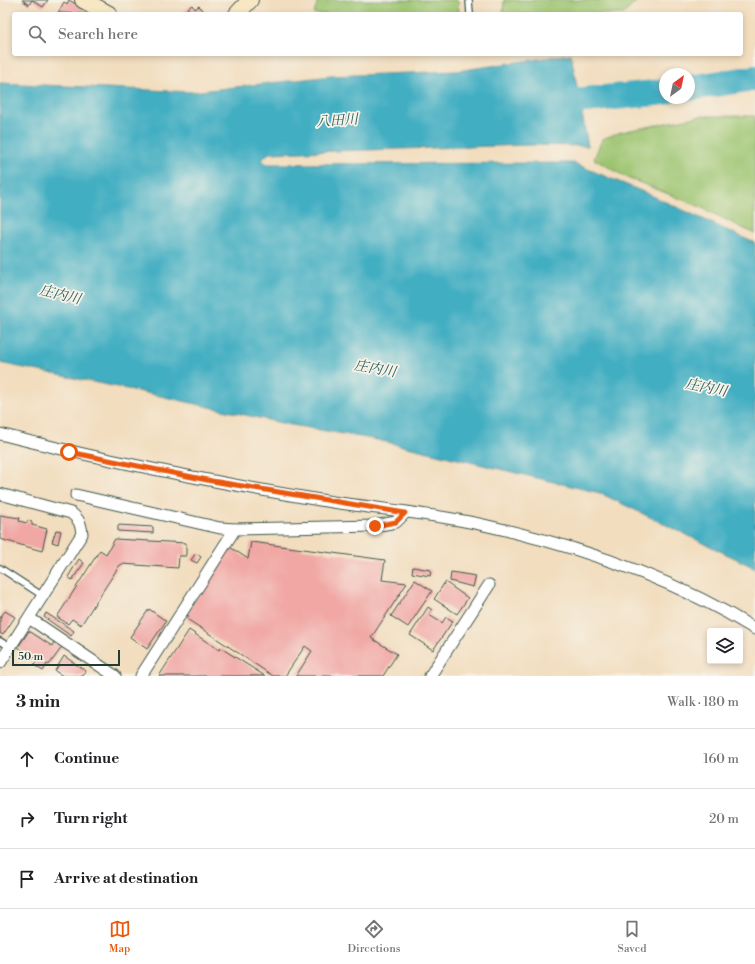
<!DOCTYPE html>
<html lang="en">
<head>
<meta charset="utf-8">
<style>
	:root { --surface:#fff; --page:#f6f6f6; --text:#202124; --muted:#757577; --line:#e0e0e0; --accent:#ea580c }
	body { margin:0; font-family:"Libre Bodoni","Noto Serif JP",serif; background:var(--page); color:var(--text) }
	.controls { position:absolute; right:12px; bottom:12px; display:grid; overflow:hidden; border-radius:4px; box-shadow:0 2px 6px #0003 }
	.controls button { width:36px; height:36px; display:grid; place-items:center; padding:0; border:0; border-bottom:1px solid var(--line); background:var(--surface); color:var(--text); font:20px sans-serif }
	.compass { position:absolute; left:659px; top:68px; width:36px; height:36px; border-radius:50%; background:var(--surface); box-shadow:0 2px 6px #0003; rotate:33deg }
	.scale { position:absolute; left:12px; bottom:10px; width:108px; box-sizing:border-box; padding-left:4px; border:2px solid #1f3d34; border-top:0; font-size:11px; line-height:14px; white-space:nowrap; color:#1f3d34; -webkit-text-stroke:3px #f7f3e8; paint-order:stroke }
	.stop { position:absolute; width:12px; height:12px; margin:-9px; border:3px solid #ea580c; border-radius:50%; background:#fff }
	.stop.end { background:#ea580c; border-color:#fff; box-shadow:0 1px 4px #0008 }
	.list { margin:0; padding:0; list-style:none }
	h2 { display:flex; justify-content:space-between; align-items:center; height:52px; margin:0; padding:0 16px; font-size:17px }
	h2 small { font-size:13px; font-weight:400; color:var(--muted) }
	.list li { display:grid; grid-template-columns:26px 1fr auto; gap:12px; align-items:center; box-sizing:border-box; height:60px; padding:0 16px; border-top:1px solid var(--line) }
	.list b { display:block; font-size:15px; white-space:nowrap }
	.list em { font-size:13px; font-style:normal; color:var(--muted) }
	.icon { flex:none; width:22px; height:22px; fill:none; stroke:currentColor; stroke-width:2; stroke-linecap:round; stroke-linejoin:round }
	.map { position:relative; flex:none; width:755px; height:676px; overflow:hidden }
	.search { position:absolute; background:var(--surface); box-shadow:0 2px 6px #0003; left:12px; right:12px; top:12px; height:44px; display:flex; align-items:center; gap:10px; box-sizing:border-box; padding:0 14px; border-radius:4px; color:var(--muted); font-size:15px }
	.sheet { height:232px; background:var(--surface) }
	nav { display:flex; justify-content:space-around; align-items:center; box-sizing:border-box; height:56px; border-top:1px solid var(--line); background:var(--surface); font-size:11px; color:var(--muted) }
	nav a { display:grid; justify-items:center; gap:2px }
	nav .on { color:var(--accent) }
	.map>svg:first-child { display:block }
	.green { fill:#9cc470; stroke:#5e8052 }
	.water { fill:#43aec2; stroke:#31767b }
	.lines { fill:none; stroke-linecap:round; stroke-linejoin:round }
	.river { stroke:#43aec2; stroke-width:26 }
	.building { fill:#f1a7a4 }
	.service-casing { stroke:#3f5549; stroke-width:8 }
	.minor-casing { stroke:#3f5549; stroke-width:13 }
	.secondary-casing { stroke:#3f5549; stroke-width:18 }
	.service { stroke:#fff; stroke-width:5.5 }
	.minor { stroke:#fff; stroke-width:11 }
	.secondary { stroke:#f7e8c3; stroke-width:16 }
	.route { stroke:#ea580c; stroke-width:5 }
	.labels { text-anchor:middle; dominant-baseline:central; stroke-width:3.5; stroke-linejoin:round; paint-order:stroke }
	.water-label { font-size:14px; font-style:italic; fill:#2a5f5f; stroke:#f7f3e8 }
</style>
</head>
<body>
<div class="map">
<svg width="755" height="676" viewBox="0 0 755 676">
	<rect width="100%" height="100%" fill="#f7f3e8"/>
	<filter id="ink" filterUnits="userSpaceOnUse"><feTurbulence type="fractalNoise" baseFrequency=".025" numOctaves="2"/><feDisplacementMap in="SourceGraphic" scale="8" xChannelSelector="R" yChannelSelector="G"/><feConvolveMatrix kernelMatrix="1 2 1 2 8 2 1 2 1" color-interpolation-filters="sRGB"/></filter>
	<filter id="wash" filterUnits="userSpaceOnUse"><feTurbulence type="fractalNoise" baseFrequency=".012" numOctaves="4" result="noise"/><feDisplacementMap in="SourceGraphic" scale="16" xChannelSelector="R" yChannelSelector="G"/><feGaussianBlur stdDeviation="0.9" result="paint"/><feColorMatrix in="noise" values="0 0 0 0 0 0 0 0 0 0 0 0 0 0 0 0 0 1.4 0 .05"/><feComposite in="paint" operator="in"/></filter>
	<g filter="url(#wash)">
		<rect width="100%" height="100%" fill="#f2ddbe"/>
		<g class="green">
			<polygon points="318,0 458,0 459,14 314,14"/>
			<polygon points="504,0 638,0 624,14 503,14"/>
			<polygon points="701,116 755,116 755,234 698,206 626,177 594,159 602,139 621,132"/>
		</g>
		<polygon class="water" points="571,54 588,146 530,145 269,153 262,160 267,164 573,163 646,193 755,243 755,569 749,565 600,493 378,440 286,424 142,392 0,363 0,83 192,92 331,76 457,71"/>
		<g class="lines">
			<g class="river">
				<polyline points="689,88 755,78"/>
				<polyline points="544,104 665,92"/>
			</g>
		</g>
		<g id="blocks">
			<g class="building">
				<polygon points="22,0 48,0 43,7 32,0 29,5"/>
				<polygon points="69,0 87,11 85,14 58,13 64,2 67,4"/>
				<polygon points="192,5 195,9 199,6 205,14 181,14"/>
				<polygon points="0,515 20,518 19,521 27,523 28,520 32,522 32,525 47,529 42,551 0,539"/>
				<polygon points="118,525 153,527 153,533 118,531"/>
				<polygon points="56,530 61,531 58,544 52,542"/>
				<polygon points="115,539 186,543 186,556 179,556 178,568 122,564 119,566 81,625 72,619 68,624 57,617 100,550 106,554"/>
				<polygon points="251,542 385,560 382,580 407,583 371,638 397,654 383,676 296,676 312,651 305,646 285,676 273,676 187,619 189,616 186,615 230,547 248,559"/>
				<polygon points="196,553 201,557 197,563 191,560"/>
				<polygon points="79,559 84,563 72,580 68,577"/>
				<polygon points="413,567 431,570 430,576 412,573"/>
				<polygon points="451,572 476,576 473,587 450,581"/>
				<polygon points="415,580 432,591 408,627 391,616"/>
				<polygon points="445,582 468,598 457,614 434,599"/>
				<polygon points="428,607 432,610 429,615 442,623 446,617 453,621 433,650 410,635"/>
				<polygon points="149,609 166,621 147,649 130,637"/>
				<polygon points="5,611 15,617 3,635 0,633 0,618"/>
				<polygon points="46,613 74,631 71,636 44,617"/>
				<polygon points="189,630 219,650 221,648 265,676 159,676"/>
				<polygon points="29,631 52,646 54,642 62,647 49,665 47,664 43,671 34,665 38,659 35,657 33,659 18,647"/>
				<polygon points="64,656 86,671 83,676 63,676 55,671"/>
			</g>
		</g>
	</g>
	<g filter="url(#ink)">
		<use href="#blocks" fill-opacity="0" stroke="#3f5549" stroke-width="1"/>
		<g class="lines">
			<g class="service-casing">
				<g id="service">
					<polyline points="469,0 470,14"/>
					<polyline points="0,568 43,596"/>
					<polyline points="0,641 10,647"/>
				</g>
			</g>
			<g class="minor-casing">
				<g id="minor">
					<path d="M0,434C106,461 213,482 320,500C376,509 433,513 488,526C581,547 673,578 755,629"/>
					<path d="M0,494L71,513C79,519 81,524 82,534L0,663"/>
					<polyline points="76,495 220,528 235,529"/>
					<polyline points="29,618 115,676"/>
					<polyline points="141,676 235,529 375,526 396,522 405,513"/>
					<polyline points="430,676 489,585"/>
				</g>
			</g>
			<g class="secondary-casing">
				<g id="secondary">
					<polyline points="83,0 109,14"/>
					<polyline points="237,14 250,0"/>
				</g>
			</g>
			<use href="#service" class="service"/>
			<use href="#minor" class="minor"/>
			<use href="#secondary" class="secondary"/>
		</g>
	</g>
	<g class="lines" filter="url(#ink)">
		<polyline class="route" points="69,452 212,481 405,513 396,522 375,526"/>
	</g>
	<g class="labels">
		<g class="water-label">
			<text transform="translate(337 121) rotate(-4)">八田川</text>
			<text transform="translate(60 295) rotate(14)">庄内川</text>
			<text transform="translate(375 369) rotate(10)">庄内川</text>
			<text transform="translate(706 388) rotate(12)">庄内川</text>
		</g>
	</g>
</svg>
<div class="controls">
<button><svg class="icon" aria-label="layers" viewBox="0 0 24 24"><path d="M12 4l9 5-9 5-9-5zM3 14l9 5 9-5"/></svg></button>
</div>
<svg class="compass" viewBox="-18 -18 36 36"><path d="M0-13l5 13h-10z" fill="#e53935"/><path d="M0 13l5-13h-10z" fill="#757577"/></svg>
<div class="scale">50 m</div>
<div class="stop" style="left:69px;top:452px"></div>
<div class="stop end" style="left:375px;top:526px"></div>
<div class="search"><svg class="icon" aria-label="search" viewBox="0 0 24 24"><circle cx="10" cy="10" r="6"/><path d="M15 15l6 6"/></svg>Search here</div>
</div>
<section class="sheet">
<h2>3 min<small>Walk · 180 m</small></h2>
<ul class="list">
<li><svg class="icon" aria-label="ahead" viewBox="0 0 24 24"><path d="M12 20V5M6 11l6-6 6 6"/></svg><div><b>Continue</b></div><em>160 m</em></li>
<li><svg class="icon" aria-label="right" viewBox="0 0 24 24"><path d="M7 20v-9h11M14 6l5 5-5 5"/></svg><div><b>Turn right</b></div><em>20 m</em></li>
<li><svg class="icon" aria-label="arrive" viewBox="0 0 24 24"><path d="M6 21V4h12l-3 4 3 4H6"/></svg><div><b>Arrive at destination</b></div></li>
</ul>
</section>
<nav>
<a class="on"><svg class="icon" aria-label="map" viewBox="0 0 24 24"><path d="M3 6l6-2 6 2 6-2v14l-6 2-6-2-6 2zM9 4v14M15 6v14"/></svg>Map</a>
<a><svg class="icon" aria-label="directions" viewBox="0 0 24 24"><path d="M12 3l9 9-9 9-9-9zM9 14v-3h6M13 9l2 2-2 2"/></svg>Directions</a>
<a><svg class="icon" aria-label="saved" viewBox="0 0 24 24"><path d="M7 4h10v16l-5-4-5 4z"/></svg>Saved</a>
</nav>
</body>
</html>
